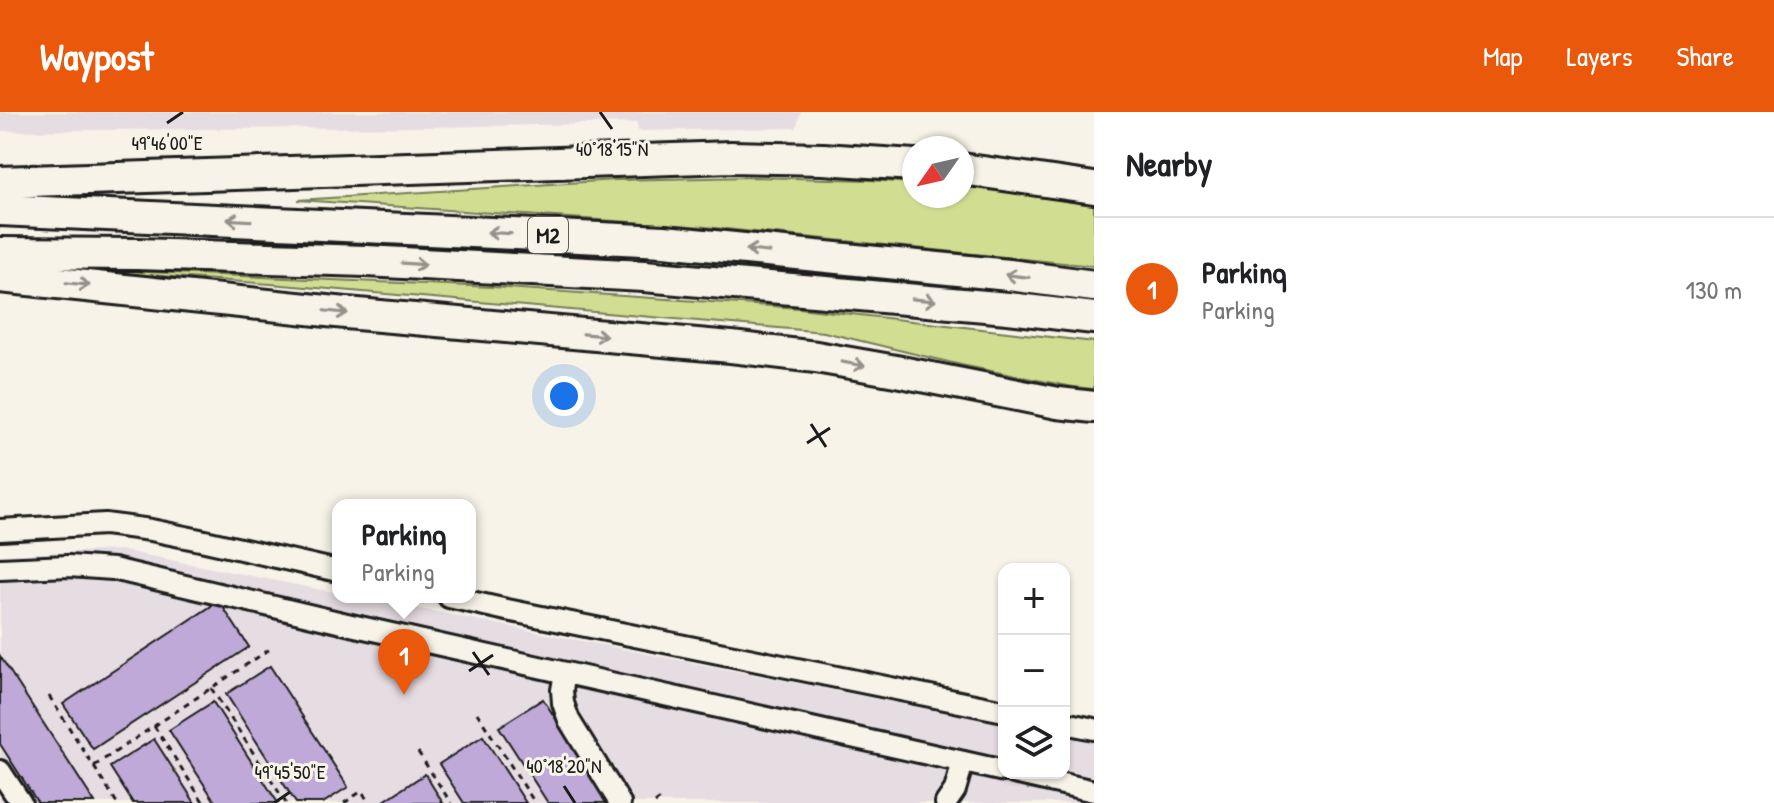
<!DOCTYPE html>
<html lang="en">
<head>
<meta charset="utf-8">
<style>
	:root { --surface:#fff; --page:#f2f2f2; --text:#202124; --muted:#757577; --line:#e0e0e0; --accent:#ea580c }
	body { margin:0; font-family:"Patrick Hand",sans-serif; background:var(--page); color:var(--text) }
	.controls { position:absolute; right:24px; bottom:24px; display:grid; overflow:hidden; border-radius:16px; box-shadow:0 2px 6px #0004 }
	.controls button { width:72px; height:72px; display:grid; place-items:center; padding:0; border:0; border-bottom:2px solid var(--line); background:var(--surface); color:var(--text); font:40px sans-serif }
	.compass { position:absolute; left:902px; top:24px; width:72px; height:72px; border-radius:50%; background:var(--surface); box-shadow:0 2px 6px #0004; rotate:236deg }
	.you { position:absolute; left:564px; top:284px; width:28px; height:28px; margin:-20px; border:6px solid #fff; border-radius:50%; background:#1a73e8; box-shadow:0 0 0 12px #1a73e833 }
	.badge { display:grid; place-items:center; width:52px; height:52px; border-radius:50%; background:var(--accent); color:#fff; font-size:26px; font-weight:700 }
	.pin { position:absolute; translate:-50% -66px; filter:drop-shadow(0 2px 4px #0008) }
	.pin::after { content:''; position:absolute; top:42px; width:28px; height:24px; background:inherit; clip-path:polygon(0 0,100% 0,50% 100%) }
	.popup { position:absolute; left:332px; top:387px; width:144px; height:104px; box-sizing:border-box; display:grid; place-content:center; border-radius:16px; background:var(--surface); filter:drop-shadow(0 2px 6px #0005); font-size:26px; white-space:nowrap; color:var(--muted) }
	.popup b { font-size:30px; color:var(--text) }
	.popup::after { content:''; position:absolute; left:50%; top:100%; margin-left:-16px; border:16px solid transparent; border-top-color:var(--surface) }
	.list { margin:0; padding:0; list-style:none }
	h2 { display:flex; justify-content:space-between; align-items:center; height:104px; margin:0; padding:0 32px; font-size:34px }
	h2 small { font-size:26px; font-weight:400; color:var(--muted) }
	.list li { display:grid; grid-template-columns:52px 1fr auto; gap:24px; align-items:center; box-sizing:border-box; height:144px; padding:0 32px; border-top:2px solid var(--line) }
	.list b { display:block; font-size:30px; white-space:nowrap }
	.list p { margin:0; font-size:26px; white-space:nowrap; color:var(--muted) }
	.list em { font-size:26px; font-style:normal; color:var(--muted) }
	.icon { flex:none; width:44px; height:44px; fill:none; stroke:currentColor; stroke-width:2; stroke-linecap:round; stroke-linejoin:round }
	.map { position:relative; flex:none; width:1094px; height:691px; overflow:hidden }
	header { display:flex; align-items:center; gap:48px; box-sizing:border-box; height:112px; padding:0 40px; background:var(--accent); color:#fff }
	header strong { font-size:38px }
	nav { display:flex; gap:44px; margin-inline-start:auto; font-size:28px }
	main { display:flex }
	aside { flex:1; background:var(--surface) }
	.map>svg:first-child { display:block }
	.built { fill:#e6dde3 }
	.green { fill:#d1de92; stroke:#767d57; stroke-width:2 }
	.building { fill:#bfa9d8; stroke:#1c1c1c; stroke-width:2 }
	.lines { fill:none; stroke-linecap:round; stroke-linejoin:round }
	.minor-casing { stroke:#1c1c1c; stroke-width:26 }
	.highway-casing { stroke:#1c1c1c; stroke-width:36 }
	.path { stroke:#1c1c1c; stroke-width:3; stroke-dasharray:6 6; stroke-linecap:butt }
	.minor { stroke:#f7f3e8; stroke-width:20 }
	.highway { stroke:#f7f3e8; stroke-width:30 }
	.oneway { stroke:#94928c }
	.ticks { fill:none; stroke:#1c1c1c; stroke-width:3 }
	.labels { text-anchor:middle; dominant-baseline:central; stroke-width:6; stroke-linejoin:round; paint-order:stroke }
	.shield { fill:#f7f3e8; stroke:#5e5c59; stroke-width:2 }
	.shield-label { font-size:22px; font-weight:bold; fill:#1c1c1c }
	.ticks-label { font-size:20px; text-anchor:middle; fill:#1c1c1c; stroke:#f7f3e8; stroke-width:6; stroke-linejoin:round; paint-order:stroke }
</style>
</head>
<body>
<header>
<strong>Waypost</strong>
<nav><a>Map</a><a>Layers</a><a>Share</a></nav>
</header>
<main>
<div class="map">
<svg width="1094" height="691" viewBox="0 0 1094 691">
	<rect width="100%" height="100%" fill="#f7f3e8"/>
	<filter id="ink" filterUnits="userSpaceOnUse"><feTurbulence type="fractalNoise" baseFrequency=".0125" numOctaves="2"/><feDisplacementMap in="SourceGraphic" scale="16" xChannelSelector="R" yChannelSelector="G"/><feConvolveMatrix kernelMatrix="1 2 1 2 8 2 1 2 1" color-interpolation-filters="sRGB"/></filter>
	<g filter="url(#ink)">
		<g class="built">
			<polygon points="0,0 801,0 796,16 638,19 637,11 430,15 0,19"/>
			<polygon points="120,438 338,481 338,485 360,485 1004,612 1004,661 1064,661 1064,623 1094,629 1094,691 0,691 0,443"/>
		</g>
		<g class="green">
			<polygon points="751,65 869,68 914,71 914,84 962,84 962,75 1019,79 1094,89 1094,154 705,115 298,88 616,68"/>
			<polygon points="34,155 493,175 799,196 1094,230 1094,277 1073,275 961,253 824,220 271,172"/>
		</g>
		<g class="building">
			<polygon points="219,489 249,535 93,637 63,592"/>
			<polygon points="0,544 95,691 38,691 0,632"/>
			<polygon points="270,554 348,675 323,691 296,691 226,582"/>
			<polygon points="543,587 610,691 548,691 499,615"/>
			<polygon points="213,590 278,691 216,691 169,618"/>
			<polygon points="483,624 526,691 464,691 439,652"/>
			<polygon points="154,627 195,691 133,691 110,655"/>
			<polygon points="425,662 443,691 381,691"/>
		</g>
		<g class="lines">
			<g class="minor-casing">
				<g id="minor">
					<polyline points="0,418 105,412 151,418 205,429 338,459"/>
					<polyline points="0,457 68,454 113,457 351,513 1004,659"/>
					<polyline points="449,485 507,498 1004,599"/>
					<polyline points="565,561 562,578 563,591 569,608 620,691"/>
					<polyline points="1064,611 1094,617"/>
					<polyline points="0,659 21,691"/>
					<polyline points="1014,661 1094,679"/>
					<polyline points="946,691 955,678 963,650"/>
				</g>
			</g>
			<g class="highway-casing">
				<g id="highway">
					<polyline points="962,57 1094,76"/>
					<polyline points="0,70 731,45 823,47 914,53"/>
					<polyline points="0,98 664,129 1009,163 1094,174"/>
					<polyline points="0,141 137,142 366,149 644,164 1008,196 1094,206"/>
					<polyline points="0,165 346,201 731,235 816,245 896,259 1058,291 1094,295"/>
				</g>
			</g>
			<g class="path">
				<polyline points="211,576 286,691"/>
				<polyline points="49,584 117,691"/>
				<polyline points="477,601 535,691"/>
				<polyline points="154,614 204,691"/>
				<polyline points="418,640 451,691"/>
				<polyline points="94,654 273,535"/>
				<polyline points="344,691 362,679 369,691"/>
				<polyline points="655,691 664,684"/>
			</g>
			<use href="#minor" class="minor"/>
			<use href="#highway" class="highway"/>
		</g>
		<defs><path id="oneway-shaft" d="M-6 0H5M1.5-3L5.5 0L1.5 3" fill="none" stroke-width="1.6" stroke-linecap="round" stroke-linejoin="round" transform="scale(2)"/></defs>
		<g class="oneway">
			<use href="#oneway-shaft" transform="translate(239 108) rotate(-177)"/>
			<use href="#oneway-shaft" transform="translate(499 121) rotate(-177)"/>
			<use href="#oneway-shaft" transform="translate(758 139) rotate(-174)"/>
			<use href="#oneway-shaft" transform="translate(414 152) rotate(4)"/>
			<use href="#oneway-shaft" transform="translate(1017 164) rotate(-173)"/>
			<use href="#oneway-shaft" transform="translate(78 172) rotate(6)"/>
			<use href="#oneway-shaft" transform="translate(924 188) rotate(5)"/>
			<use href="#oneway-shaft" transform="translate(336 200) rotate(6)"/>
			<use href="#oneway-shaft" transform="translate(595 223) rotate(5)"/>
			<use href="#oneway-shaft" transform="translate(853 252) rotate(10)"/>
		</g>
	</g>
	<path class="ticks" d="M600,0L612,17M167,11L183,0M811,312L826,335M807,331L830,316M473,540L489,563M469,559L493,543M564,674L575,691M274,691L290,680"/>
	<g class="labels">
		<rect class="shield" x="528" y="105" width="40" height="36" rx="6"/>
		<g class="shield-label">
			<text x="548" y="123">M2</text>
		</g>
	</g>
	<g class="ticks-label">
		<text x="167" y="38">49°46'00"E</text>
		<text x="612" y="44">40°18'15"N</text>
		<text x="564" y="661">40°18'20"N</text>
		<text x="290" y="667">49°45'50"E</text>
	</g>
</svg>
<div class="controls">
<button>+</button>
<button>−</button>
<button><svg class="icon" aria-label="layers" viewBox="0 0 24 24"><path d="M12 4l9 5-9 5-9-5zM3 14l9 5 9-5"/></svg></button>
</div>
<svg class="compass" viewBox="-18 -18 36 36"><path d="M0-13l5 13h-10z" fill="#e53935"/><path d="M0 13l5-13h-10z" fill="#757577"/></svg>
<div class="you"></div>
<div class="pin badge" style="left:404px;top:583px">1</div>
<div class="popup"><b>Parkinq</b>Parking</div>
</div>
<aside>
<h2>Nearby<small></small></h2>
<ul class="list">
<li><span class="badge">1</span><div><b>Parkinq</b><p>Parking</p></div><em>130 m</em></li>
</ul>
</aside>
</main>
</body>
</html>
